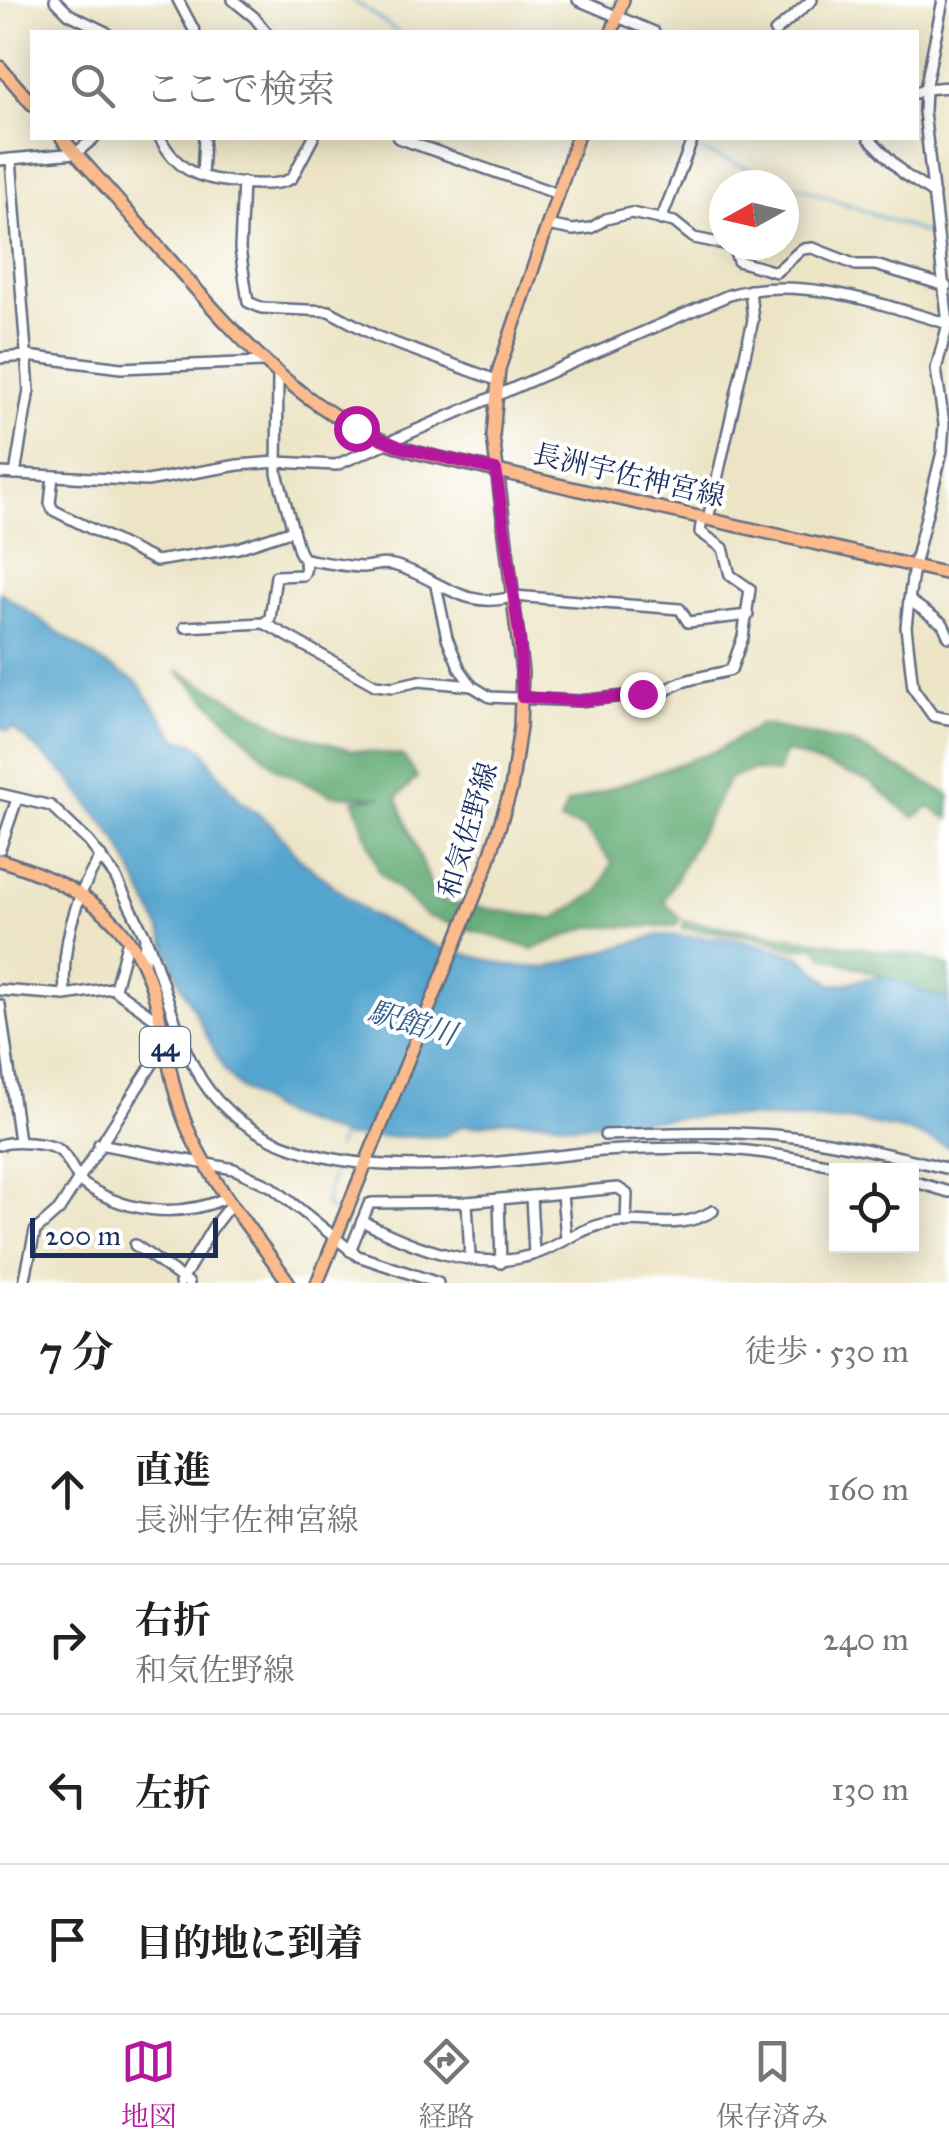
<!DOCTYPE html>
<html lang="ja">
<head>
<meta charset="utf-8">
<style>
	:root { --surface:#fff; --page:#f2f2f2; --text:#222; --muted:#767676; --line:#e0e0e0; --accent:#b5179e }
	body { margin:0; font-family:"IM FELL Great Primer","Noto Serif JP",serif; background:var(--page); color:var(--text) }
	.controls { position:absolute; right:30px; bottom:30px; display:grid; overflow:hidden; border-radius:0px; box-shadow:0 5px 25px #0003 }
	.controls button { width:90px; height:90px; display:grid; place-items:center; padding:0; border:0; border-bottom:2px solid var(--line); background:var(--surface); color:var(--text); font:50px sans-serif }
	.compass { position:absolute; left:709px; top:170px; width:90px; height:90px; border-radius:50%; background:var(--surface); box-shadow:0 5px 25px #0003; rotate:262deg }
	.scale { position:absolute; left:30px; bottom:25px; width:188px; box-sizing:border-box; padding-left:10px; border:5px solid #1b2f5e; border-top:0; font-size:28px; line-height:35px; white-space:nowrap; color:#1b2f5e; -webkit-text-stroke:8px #fff; paint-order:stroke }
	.stop { position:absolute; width:30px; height:30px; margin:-22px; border:8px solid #b5179e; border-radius:50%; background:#fff }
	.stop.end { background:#b5179e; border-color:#fff; box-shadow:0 2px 10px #0008 }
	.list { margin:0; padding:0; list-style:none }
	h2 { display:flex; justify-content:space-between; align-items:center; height:130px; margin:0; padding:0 40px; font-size:42px }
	h2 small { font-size:32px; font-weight:400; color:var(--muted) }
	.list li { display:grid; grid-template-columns:65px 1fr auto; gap:30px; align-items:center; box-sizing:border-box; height:150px; padding:0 40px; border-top:2px solid var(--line) }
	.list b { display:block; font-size:38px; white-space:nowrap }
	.list p { margin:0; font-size:32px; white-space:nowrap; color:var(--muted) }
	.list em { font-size:32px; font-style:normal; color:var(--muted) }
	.icon { flex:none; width:55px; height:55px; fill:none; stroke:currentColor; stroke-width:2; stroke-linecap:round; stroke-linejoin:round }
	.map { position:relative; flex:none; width:949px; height:1283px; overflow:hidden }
	.search { position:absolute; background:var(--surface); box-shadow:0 5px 25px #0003; left:30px; right:30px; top:30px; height:110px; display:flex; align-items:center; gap:25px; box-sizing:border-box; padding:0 35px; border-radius:0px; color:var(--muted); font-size:38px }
	.sheet { height:730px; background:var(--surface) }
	nav { display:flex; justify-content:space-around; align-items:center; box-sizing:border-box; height:140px; border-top:2px solid var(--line); background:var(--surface); font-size:28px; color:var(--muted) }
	nav a { display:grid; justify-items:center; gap:5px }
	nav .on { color:var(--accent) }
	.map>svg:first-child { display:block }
	.forest { fill:#63ac74; stroke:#3f6e69; stroke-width:2.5 }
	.water { fill:#53a4ce; stroke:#376a96; stroke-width:2.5 }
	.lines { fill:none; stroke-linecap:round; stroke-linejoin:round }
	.stream { stroke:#53a4ce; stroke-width:2.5 }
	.minor-casing { stroke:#646e82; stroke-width:14 }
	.major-casing { stroke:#646e82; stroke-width:16 }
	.minor { stroke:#fff; stroke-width:9 }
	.major { stroke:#fbbb8c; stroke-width:11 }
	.route { stroke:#b5179e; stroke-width:12 }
	.labels { text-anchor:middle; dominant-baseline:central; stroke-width:8; stroke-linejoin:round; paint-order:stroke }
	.shield { fill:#fff; stroke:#5f6d8e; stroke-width:2.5 }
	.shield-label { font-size:25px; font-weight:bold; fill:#1b2f5e }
	.street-label { font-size:28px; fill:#1b2f5e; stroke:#fff }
	.water-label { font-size:30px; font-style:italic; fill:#315e8b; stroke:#fff }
</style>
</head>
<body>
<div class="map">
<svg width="949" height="1283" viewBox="0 0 949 1283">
	<rect width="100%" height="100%" fill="#fff"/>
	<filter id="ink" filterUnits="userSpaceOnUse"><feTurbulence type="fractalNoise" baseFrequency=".01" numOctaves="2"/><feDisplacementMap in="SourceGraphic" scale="20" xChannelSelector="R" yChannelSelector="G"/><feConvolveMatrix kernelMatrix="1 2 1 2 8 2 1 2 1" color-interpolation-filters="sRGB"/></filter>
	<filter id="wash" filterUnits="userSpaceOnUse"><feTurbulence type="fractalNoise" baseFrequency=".0048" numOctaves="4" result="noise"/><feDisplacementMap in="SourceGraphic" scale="40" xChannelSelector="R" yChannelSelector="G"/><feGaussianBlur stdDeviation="2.25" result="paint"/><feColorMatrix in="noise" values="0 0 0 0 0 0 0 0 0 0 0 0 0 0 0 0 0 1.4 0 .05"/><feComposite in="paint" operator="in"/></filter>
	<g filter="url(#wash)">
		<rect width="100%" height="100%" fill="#ece4c5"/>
		<g class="forest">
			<polygon points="177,670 291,732 351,750 403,756 417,777 397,798 435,896 449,903 553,919 599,891 612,862 583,828 560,822 567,804 718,750 761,724 854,744 949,795 949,819 929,807 914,818 869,781 785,751 777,773 752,770 729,779 664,901 680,918 676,926 589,927 533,949 426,916 379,872 354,800 382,797 332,795 277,769"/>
			<polygon points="684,921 922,957 949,966 949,998 928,996 888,978 823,956 814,946 795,949 756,936 683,929"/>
		</g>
		<path class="water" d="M0,592L103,663L137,682L177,739L193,743L205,751L212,765L241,801L272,825L297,856L343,894L369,914L438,947L511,966L546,968L660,935L740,939L800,956L832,985C851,985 869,974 888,978C910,982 926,997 949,998V1147L908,1131L855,1121L708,1116L574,1125L550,1121L505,1120L476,1126L464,1125L444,1136L345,1137L278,1113L240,1088L225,1071L180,983L159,926L117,840L66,775L13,728L8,731L0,727Z"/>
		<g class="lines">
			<g class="stream">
				<polyline points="353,0 398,32"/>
				<polyline points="666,138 933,236"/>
				<polyline points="337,1148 341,1135"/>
				<polyline points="333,1169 325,1207 342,1214"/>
				<polyline points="360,1261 376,1267"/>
			</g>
		</g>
	</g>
	<g filter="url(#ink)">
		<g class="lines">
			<g class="minor-casing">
				<g id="minor">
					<polyline points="55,0 69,14 106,32"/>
					<polyline points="178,0 195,32"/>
					<polyline points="233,0 254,17 266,32"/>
					<polyline points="578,0 654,32"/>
					<polyline points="943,0 925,89 924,111 948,324 936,369 944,424 942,452 914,566 909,600 943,624 949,637"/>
					<polyline points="775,32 812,0"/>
					<polyline points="916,93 925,89 949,87"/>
					<path d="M160,138C167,151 178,165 192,172C212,182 274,190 292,178L313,138"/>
					<polyline points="398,138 558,194"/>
					<polyline points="869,138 904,174 934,194"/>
					<polyline points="11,159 29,390 15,474"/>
					<polyline points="0,160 76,153 94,138"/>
					<polyline points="202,176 204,138"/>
					<polyline points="243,182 240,249 248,302 262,308 329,311 378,337 496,380"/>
					<polyline points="661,220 693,138"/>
					<polyline points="547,225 573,230 591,228 606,219 631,213 674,222 694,238 724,244"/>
					<polyline points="727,245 734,250 738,261 776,272 802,249 813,248 856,265 875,265 946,286"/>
					<polyline points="0,358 27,356 121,368 263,362"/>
					<path d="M0,473L147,481L238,465L277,462L336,465L729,295C801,274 880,304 949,324"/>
					<polyline points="53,476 50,503 53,510 156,561 238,548 293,530"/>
					<polyline points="708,519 753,320 750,290"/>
					<path d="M305,559C323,562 342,566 361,567C371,567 382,562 393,565C435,575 465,613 514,596L680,609L688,622L748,615"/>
					<path d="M436,586L447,638L460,669L472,686L490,697L579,701L642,694L658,698C675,678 707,677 731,670L743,637L750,589L730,575L723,548L700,532L702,518"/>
					<polyline points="909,600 906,627 913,688 933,716 949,719"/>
					<polyline points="264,623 375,685 393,687 419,681 472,686"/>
					<path d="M185,627L264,623L270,618L276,576L303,575C309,567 303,558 299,551L277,473L278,375"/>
					<polyline points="0,794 51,806 89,842 115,876 145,936 144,963"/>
					<polyline points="0,849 17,799"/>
					<path d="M145,936C169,989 178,1059 218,1101C307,1196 489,1162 603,1151C633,1149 664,1148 694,1148C750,1147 804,1160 859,1170"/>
					<polyline points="115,988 128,940"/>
					<polyline points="0,990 65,995 112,988 160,1022"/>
					<path d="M65,995C61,948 74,897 101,856"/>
					<polyline points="0,1005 19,1141"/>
					<path d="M605,1135C679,1132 755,1129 828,1142C869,1149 909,1159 949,1169"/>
					<polyline points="99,1144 234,1169 272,1187 358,1256 438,1283"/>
					<path d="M0,1145C13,1140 48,1143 59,1150C68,1157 72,1170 79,1179"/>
					<path d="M78,1180C121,1212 176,1220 226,1198"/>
					<polyline points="912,1181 949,1192"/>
					<polyline points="562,1194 566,1238"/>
					<polyline points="531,1196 534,1254"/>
					<polyline points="499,1200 501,1263"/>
					<polyline points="467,1202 470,1257"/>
					<path d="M362,1221C414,1248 481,1274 538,1253C563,1244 582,1227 609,1223C649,1216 674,1233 713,1211"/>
					<polyline points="135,1245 189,1283"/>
					<polyline points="350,1251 369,1204 372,1203 467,1202 618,1188 627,1194 626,1222"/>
					<polyline points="24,1283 35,1231 59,1210 164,1046"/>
					<polyline points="180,1283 213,1227 230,1205"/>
				</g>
			</g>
			<g class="major-casing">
				<g id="major">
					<polyline points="612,32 623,0"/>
					<polyline points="0,67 32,104"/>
					<path d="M62,138C101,181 140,226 179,270C247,347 314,423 418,453L949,574"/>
					<path d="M0,860C77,884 136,918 156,1002C167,1047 171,1093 191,1136C216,1190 255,1234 289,1283"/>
					<polyline points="317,1283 487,866 511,789 520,727 522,672 493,436 499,369 577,138"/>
				</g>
			</g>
			<use href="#minor" class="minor"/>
			<use href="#major" class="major"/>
		</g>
	</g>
	<g class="lines" filter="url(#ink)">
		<polyline class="route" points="356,428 403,448 496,470 520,641 522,697 579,701 642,694"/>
	</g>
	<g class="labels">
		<rect class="shield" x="140" y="1027" width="50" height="40" rx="8"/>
		<g class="shield-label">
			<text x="165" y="1047">44</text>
		</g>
		<g class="street-label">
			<text transform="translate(629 475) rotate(13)">長洲宇佐神宮線</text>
			<text transform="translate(468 830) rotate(-73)">和気佐野線</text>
		</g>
		<g class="water-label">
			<text transform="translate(412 1023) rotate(16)">駅館川</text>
		</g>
	</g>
</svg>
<div class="controls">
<button><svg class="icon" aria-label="locate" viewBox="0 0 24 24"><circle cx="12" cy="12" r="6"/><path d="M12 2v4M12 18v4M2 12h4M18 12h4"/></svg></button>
</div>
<svg class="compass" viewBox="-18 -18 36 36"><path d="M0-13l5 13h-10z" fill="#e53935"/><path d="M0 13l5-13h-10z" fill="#767676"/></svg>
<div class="scale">200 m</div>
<div class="stop" style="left:356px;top:428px"></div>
<div class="stop end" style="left:642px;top:694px"></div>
<div class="search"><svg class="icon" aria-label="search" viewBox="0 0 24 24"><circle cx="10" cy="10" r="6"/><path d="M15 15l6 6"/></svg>ここで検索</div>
</div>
<section class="sheet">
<h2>7 分<small>徒歩 · 530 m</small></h2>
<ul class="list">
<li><svg class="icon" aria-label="ahead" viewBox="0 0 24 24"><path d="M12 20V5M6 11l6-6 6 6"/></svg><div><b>直進</b><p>長洲宇佐神宮線</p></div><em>160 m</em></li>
<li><svg class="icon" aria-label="right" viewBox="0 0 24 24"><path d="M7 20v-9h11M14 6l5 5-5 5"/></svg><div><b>右折</b><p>和気佐野線</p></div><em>240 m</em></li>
<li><svg class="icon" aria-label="left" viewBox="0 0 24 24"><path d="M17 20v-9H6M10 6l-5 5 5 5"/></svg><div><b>左折</b></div><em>130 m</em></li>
<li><svg class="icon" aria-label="arrive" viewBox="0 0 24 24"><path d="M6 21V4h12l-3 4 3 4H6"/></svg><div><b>目的地に到着</b></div></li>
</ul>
</section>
<nav>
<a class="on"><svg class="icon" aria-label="map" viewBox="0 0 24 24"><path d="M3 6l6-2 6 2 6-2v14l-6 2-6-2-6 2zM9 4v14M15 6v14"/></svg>地図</a>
<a><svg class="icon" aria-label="directions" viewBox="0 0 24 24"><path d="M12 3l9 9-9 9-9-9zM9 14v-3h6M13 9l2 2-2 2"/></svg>経路</a>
<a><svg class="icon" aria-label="saved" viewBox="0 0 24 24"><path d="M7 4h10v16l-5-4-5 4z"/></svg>保存済み</a>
</nav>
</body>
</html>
